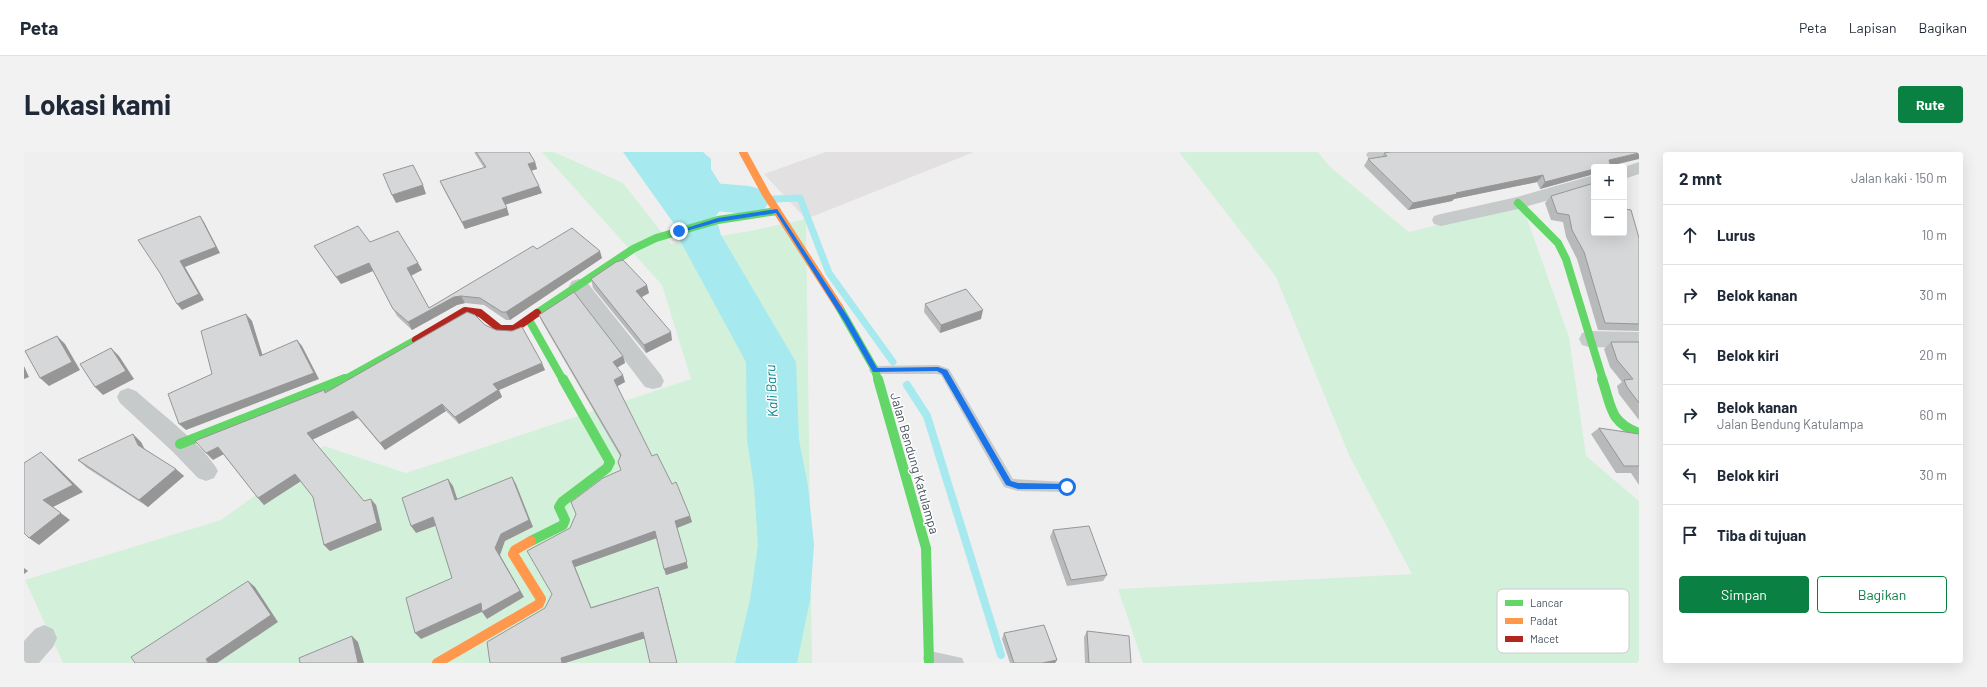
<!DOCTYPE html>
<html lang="id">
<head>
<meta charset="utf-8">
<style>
	:root { --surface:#fff; --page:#f2f2f3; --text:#1f2937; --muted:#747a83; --line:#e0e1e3; --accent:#0b8043 }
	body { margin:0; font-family:Barlow,sans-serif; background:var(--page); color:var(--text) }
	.controls { position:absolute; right:12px; top:12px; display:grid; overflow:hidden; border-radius:4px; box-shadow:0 4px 16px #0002 }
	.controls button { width:36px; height:36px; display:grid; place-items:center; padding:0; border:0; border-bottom:1px solid var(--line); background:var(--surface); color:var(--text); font:20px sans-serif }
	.stop { position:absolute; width:12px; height:12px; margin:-9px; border:3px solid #1a73e8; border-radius:50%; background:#fff }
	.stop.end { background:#1a73e8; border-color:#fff; box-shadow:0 1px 4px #0008 }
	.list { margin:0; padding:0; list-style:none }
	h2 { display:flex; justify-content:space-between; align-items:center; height:52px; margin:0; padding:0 16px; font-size:17px }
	h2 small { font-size:13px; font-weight:400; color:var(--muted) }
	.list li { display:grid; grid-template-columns:26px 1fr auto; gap:12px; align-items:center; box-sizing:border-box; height:60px; padding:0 16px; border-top:1px solid var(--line) }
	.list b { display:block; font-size:15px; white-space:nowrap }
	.list p { margin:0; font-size:13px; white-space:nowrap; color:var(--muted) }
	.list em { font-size:13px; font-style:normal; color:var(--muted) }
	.actions { display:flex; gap:8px; padding:12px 16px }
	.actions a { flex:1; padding:9px 0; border:1px solid var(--accent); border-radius:4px; text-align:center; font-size:14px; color:var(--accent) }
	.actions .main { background:var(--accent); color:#fff }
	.icon { flex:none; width:22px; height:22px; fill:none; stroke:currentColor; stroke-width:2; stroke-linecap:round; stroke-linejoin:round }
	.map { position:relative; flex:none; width:1615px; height:511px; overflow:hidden; border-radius:4px }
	header { display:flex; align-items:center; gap:24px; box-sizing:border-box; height:56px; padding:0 20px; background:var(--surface); border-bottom:1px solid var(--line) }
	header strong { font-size:19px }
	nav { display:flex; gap:22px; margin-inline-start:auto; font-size:14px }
	.intro { display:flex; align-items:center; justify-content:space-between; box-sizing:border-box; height:96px; padding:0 24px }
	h1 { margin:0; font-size:28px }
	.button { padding:10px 18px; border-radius:4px; background:var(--accent); color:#fff; font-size:14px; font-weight:700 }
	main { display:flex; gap:24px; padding:0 24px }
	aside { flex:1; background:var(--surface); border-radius:4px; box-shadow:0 4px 16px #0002 }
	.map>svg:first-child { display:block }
	.education { fill:#e2e0e1 }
	.green { fill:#d3f0da }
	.water { fill:#a6e9ee }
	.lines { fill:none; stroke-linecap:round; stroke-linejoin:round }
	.stream-far1 { stroke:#a6e9ee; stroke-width:7 }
	.stream { stroke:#a6e9ee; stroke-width:8 }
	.river { fill:#a6e9ee; fill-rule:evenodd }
	.lane { fill:#c6cacb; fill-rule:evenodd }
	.street { fill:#c6cacb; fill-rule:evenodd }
	.fast-far1 { stroke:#63d668; stroke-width:8 }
	.fast { stroke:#63d668; stroke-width:10 }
	.slow-far1 { stroke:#ff974d; stroke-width:8 }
	.slow { stroke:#ff974d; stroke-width:10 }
	.jam { stroke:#b3261e; stroke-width:8 }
	.wall { fill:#b8b9ba }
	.shaded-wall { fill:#969697 }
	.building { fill:#d6d7d8; stroke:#969697 }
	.route { fill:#1a73e8 }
	.labels { text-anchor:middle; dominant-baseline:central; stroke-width:3; stroke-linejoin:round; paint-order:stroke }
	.street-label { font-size:13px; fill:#46545c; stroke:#fff }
	.water-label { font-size:14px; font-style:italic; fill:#0b838c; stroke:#fff }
	.key { fill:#fff; stroke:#c8ccce; stroke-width:1 }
	.key-label { font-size:11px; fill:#46545c }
</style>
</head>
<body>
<header>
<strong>Peta</strong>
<nav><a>Peta</a><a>Lapisan</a><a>Bagikan</a></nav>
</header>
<div class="intro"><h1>Lokasi kami</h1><a class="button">Rute</a></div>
<main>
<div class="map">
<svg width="1615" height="511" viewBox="0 0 1615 511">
	<rect width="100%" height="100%" fill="#f0efef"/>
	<polygon class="education" points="802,0 950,0 782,67 740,22"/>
	<g class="green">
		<polygon points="518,0 530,0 599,31 647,92 726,79 782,67 788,511 39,511 1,428 197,368 300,294 382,321 667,227 638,133"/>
		<polygon points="1155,0 1294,0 1306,15 1385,80 1506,50 1501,61 1545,185 1562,304 1615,349 1615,511 1119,511 1094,437 1388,422 1325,303 1252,125"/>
	</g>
	<polygon class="water" points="599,0 679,0 687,7 687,17 705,46 691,65 653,76"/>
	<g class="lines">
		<polyline class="stream-far1" points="725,48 776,46 805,121 869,210"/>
		<polyline class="stream" points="883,233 903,264 977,503"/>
		<polygon class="river" points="605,0 647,0 676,30 725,34 740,38 746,48 740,58 725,62 690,59 697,83 772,210 775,288 784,334 790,393 786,448 773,511 711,511 726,448 734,393 730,334 723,288 722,210 653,83 644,47"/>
		<g class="lane">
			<polygon points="914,213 925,217 989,327 1043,330 1048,331 1049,335 1048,339 1043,340 994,339 980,335 917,223 913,222 851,222 847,221 845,218 847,215 851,214"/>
			<polygon points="906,499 938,506 940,511 901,511 899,506 901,501"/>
		</g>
		<g class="street">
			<polygon points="1344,0 1371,0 1368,4 1351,8 1345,7 1342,3"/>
			<polygon points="1615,10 1615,22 1600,27 1600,15"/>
			<polygon points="1570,23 1570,35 1494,57 1417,74 1410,72 1408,68 1410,64 1417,62 1493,45"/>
			<polygon points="555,127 562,129 637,223 640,229 637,235 629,237 621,235 548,139 545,134 548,129"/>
			<polygon points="1565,179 1615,180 1615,196 1565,195 1558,193 1555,187 1558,181"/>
			<path d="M104,236L112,239C133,258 182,295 194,319L190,326L182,329L174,326L148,299L96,251L93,245L96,239Z"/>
			<polygon points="20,473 29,477 33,486 29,495 15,511 0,511 0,489 11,477"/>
		</g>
		<g class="fast-far1">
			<polyline points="1494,51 1534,91 1542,107 1579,228"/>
			<polyline points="815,155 851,218 854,228"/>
			<polyline points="513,161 609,97 632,86 694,68 753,59"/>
			<polyline points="505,168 539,228"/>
			<polyline points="320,228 392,188"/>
		</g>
		<g class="fast">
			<polyline points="854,227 902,396 905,511"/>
			<path d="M1578,227C1588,255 1585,270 1615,281"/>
			<polyline points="156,292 321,227"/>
			<polyline points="507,389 539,373 541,368 535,355 538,350 583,316 586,310 539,227"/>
		</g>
		<polyline class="slow-far1" points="719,0 742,42 815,155"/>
		<polyline class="slow" points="413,511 515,452 517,447 489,402 491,398 507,389"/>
		<polyline class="jam" points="392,188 441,159 456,161 476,177 490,177 513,161"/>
	</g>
	<g class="wall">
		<polygon points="450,0 511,10 513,17 507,19 515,34 518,41 481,53 485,63 441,77 419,36 416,29 460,16"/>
		<polygon points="1360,1 1570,15 1570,22 1516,37 1513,30 1430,47 1428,49 1384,58 1340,14 1344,7 1358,5"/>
		<polygon points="1527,44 1601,57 1615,86 1615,179 1574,178 1553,107 1542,85 1539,70 1527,68 1521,51"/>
		<polygon points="346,90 394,111 398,118 387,124 405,156 513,97 578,106 486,168 482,168 460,153 441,151 433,153 388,178 373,164 349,119 317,132 290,94"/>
		<polygon points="567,127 625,141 618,145 648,188 622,201 569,136"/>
		<polygon points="901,152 957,167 916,181 900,160"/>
		<polygon points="515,163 599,204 601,211 593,215 601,230 593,234 628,304 648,332 666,364 668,370 653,376 664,416 642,423 632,386 551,415 567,455 634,435 636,441 653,511 626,511 621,486 541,511 466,511 521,456 528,442 546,376 597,318 594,310 596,304 518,170"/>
		<polygon points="461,173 521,218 475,238 478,245 435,272 422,259 361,298 334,266 288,287 340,349 352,353 358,378 306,399 300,393 289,345 277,329 240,353 234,346 199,302 189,308 300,238 301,241"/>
		<polygon points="1587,190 1615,190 1615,268 1595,242 1593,234 1598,230 1586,215 1580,197"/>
		<polygon points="1575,276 1615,282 1615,333 1607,321 1592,321 1567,282"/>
		<polygon points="117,290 121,297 160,324 124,355 63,316 54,308"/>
		<polygon points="1029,378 1083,423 1079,429 1043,434 1026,385"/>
		<polygon points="1063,479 1107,511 1061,511 1060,485"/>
		<polygon points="980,481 1033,508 1031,511 986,511 978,487"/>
	</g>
	<g class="shaded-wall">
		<polygon points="1615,1 1615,7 1581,15 1585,8"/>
		<polygon points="511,10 513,17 506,19 504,12"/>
		<polygon points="1570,17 1570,22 1516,37 1521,30"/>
		<polygon points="1519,23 1513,30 1430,47 1428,49 1384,58 1389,51 1432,41"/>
		<polygon points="399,33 402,42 372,51 368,43"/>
		<polygon points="515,34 518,41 480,53 478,46"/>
		<polygon points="483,56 485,63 441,77 438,70"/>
		<polygon points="176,64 180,70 196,101 161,115 180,148 158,158 153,152 156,109"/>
		<polygon points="576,99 578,106 486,168 482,160"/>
		<polygon points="345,111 349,119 317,132 312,125"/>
		<polygon points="394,111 398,118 386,124 383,116"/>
		<polygon points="623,133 625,141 614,147 612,139"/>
		<polygon points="437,144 441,151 433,153 388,178 384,170 430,145"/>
		<polygon points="959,158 957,167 916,181 917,173"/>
		<polygon points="222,162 228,169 241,211 236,204"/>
		<polygon points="647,180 648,188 622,201 620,193"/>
		<polygon points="33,184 41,192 56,218 25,234 16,226"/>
		<polygon points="273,188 278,194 295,227 162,278 155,272"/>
		<polygon points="87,196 95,204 110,227 79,243 71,235"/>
		<polygon points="599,204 601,211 591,217 589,210"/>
		<polygon points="518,211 521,218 475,238 478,245 435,272 431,265 469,232"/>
		<polygon points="0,214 5,225 0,227"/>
		<polygon points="599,223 601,230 592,235 590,228"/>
		<polygon points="418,252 422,259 361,298 356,291"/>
		<polygon points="329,259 334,266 288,288 283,281"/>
		<polygon points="109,282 117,290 122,301 114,293"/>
		<polygon points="194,295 200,302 189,308 182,301"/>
		<polygon points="17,300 26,308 59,340 29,355 46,368 15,393 5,386 19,348"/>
		<polygon points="152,317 160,324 124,355 115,348"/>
		<polygon points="271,322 277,329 240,353 234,346"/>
		<polygon points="488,325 492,332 509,375 481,389 476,403 500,445 463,467 458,460 471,396"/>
		<polygon points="424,327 429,334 436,355 431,348"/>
		<polygon points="347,347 352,353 358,378 306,399 300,393"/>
		<polygon points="666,364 668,370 653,376 664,416 642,423 640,417 651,369"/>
		<polygon points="409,365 414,373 392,381 387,374"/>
		<polygon points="631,379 633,386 551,415 570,461 548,409"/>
		<polygon points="0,416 4,419 0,422"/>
		<polygon points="224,429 231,435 254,470 193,511 184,511 182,507"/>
		<polygon points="634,435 636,441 653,511"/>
		<polygon points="457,451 462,458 397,487 391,481"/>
		<polygon points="619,480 622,486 541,511 538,511 537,506"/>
		<polygon points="328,484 334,490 340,511 334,511"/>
		<polygon points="1033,508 1031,511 1018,511"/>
	</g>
	<g class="building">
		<polygon points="452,0 505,0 511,10 504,12 515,34 478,46 483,56 438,70 416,29 462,15"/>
		<polygon points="1366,0 1615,0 1615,1 1585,8 1587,15 1570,15 1570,17 1521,30 1519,23 1432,41 1433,42 1389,51 1344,7 1363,4 1360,1"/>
		<polygon points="389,13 399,33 368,43 359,22"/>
		<polygon points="1570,31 1570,81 1600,81 1600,53 1601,57 1607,58 1615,86 1615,172 1581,171 1560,100 1548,78 1545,63 1533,61 1527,44"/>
		<polygon points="176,64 192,95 156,109 175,142 153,152 136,121 114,88"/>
		<polygon points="334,74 346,90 374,79 394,111 383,116 405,156 509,94 513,97 548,76 576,99 482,160 478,160 456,146 437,144 430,145 384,170 369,157 345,111 312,125 290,94"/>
		<polygon points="599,108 623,133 612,139 647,180 620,193 567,127 592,110"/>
		<polygon points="942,137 959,158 917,173 901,152"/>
		<polygon points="550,140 599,204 589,210 599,223 590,228 628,304 633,302 648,332 652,330 666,364 651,369 663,410 640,417 631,379 548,409 567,456 634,435 653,511 626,511 619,480 537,506 538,511 466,511 463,490 521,456 528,442 503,399 546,376 552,362 547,350 579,326 597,318 594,310 597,303 515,163"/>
		<polygon points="443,160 451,163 461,173 472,178 488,179 498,175 518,211 469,232 474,238 431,265 418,252 356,291 329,259 283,281 340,349 347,347 353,371 300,393 289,345 271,322 234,346 194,295 182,301 171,289 300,238 301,241"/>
		<polygon points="222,162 236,204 273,188 290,221 155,272 144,242 188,222 177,179"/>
		<polygon points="33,184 48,210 16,226 1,199"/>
		<polygon points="1587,190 1615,190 1615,251 1603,235 1600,228 1609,227 1593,208"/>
		<polygon points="87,196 102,219 71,235 56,212"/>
		<polygon points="1575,276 1615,282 1615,314 1600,314"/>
		<polygon points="109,282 114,293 152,317 115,348 54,308"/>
		<polygon points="17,300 49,333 19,348 37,361 5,386 0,381 0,311"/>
		<polygon points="488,325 505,368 477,382 471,396 496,439 458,460 457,451 391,481 382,446 428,426 409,365 387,374 378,346 424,327 431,348"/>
		<polygon points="1065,374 1083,423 1047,428 1029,378"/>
		<polygon points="224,429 247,463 182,507 184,511 111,511 107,505"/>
		<polygon points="1020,473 1033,508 1018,511 990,511 980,481"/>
		<polygon points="1063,479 1105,484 1107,511 1065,511"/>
		<polygon points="328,484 334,511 276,511 275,506"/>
	</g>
	<polygon class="route" points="753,57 824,165 853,216 914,215 923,218 987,329 994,331 1043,332 1046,333 1046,337 994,337 982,333 918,222 913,219 849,220 820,169 752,61 694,70 655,81 653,79 694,66"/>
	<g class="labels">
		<g class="street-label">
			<text transform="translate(891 311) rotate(74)">Jalan Bendung Katulampa</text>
		</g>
		<g class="water-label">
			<text transform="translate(747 239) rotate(-93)">Kali Baru</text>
		</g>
	</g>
	<rect x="1473" y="437" width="132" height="64" rx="6" class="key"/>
	<rect x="1481" y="448" width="18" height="6" fill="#63d668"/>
	<rect x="1481" y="466" width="18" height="6" fill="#ff974d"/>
	<rect x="1481" y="484" width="18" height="6" fill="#b3261e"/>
	<g class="key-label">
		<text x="1506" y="455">Lancar</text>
		<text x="1506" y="473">Padat</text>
		<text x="1506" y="491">Macet</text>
	</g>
</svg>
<div class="controls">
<button>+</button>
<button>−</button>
</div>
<div class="stop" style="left:1043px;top:335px"></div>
<div class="stop end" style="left:655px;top:79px"></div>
</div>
<aside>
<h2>2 mnt<small>Jalan kaki · 150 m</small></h2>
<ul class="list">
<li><svg class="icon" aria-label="ahead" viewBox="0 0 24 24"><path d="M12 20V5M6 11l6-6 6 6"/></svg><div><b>Lurus</b></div><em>10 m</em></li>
<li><svg class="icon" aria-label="right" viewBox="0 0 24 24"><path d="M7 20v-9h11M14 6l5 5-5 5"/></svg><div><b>Belok kanan</b></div><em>30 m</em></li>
<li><svg class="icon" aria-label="left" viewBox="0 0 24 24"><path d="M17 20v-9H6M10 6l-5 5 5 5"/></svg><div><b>Belok kiri</b></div><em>20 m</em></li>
<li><svg class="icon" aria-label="right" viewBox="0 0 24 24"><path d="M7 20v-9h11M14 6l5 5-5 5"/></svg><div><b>Belok kanan</b><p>Jalan Bendung Katulampa</p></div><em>60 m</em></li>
<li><svg class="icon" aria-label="left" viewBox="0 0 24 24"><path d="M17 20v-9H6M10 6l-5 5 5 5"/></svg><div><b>Belok kiri</b></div><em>30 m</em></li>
<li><svg class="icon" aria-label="arrive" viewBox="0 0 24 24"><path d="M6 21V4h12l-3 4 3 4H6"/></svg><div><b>Tiba di tujuan</b></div></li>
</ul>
<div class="actions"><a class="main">Simpan</a><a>Bagikan</a></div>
</aside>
</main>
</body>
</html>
